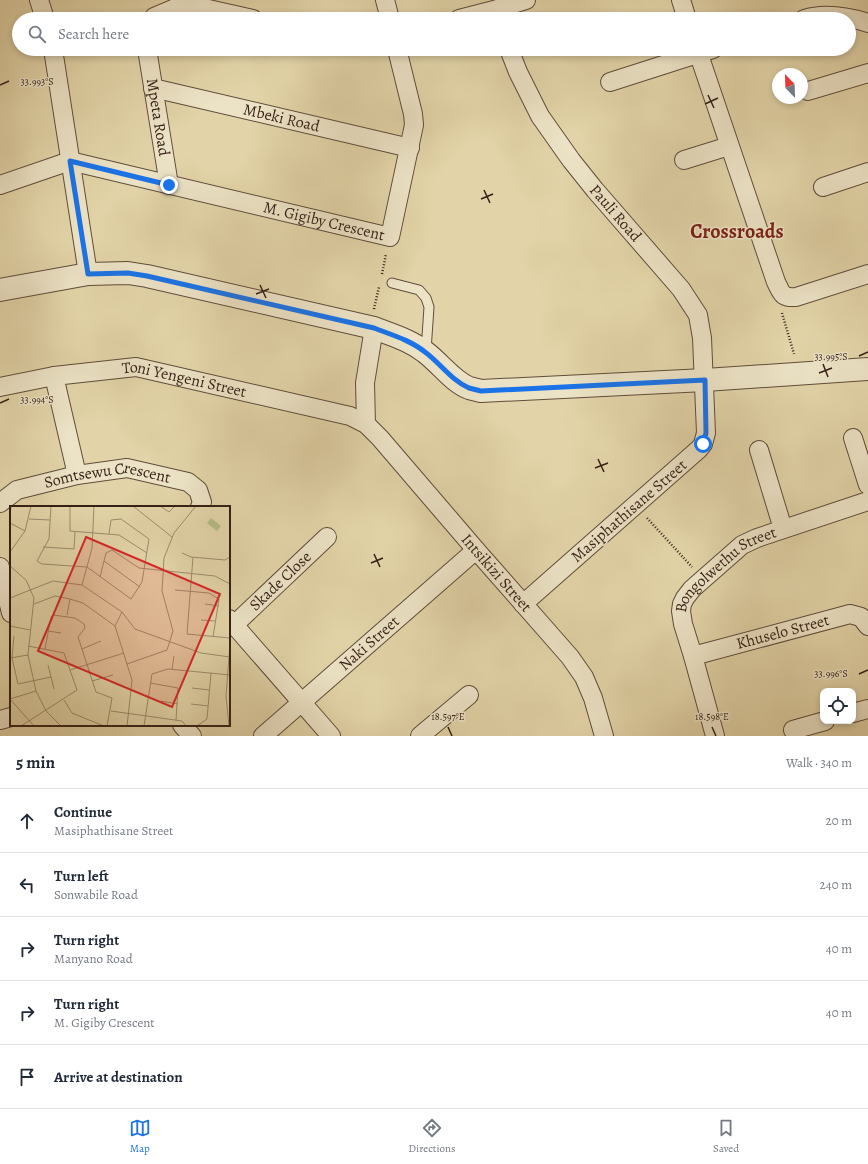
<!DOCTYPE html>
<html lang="en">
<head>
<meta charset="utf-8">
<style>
	:root { --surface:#fff; --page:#f2f2f3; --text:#1f2937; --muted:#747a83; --line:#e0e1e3; --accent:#1a73e8 }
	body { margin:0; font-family:Alegreya,serif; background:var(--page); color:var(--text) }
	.controls { position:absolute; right:12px; bottom:12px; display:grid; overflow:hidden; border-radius:8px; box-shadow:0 2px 6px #0003 }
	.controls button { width:36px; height:36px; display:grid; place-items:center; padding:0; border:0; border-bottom:1px solid var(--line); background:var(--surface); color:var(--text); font:20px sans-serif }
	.compass { position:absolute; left:772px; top:68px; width:36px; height:36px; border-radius:50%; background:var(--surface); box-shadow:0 2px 6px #0003; rotate:337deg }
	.stop { position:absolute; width:12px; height:12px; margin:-9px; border:3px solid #1a73e8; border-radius:50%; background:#fff }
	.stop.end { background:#1a73e8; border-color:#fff; box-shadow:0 1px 4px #0008 }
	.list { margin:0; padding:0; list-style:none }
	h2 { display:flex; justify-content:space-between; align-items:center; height:52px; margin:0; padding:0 16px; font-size:17px }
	h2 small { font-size:13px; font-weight:400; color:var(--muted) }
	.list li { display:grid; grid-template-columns:26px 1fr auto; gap:12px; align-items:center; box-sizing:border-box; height:64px; padding:0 16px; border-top:1px solid var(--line) }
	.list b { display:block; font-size:15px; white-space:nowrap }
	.list p { margin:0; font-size:13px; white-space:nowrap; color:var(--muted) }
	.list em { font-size:13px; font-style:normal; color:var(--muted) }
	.icon { flex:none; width:22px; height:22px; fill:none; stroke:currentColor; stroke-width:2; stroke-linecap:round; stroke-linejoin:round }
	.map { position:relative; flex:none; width:868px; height:736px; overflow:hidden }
	.search { position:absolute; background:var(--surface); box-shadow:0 2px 6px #0003; left:12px; right:12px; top:12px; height:44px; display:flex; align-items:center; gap:10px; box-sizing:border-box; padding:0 14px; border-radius:22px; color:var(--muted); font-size:15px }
	.sheet { height:372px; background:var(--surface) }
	nav { display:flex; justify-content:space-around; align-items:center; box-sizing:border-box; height:56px; border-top:1px solid var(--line); background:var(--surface); font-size:11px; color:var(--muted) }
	nav a { display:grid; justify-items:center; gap:2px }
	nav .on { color:var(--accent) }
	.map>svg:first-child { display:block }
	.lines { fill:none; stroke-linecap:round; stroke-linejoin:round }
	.service-casing { stroke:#604c3b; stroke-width:11 }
	.minor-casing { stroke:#604c3b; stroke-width:20 }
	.tertiary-casing { stroke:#604c3b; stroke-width:24 }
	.path { stroke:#351f17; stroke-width:2.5; stroke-dasharray:1 2; stroke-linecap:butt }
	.service { stroke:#ece3c6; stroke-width:9 }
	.minor { stroke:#ece3c6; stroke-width:18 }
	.tertiary { stroke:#ece3c6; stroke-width:22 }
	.route { stroke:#1a73e8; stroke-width:5 }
	.ticks { fill:none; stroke:#351f17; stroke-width:1.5 }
	.labels { text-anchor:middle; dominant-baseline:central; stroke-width:3; stroke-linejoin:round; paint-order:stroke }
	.street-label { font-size:16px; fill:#351f17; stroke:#ece3c6 }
	.district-label { font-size:20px; font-weight:bold; fill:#7a1f14; stroke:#ece3c6 }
	.inset-road { fill:none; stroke:#9d8c6e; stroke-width:1 }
	.view { fill:#d62828; fill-opacity:0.15; stroke:#d62828; stroke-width:2 }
	.inset-edge { fill:none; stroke:#351f17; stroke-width:2 }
	.ticks-label { font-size:10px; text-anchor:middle; fill:#351f17; stroke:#ece3c6; stroke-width:3; stroke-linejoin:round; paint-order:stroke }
</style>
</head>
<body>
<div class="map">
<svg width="868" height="736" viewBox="0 0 868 736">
	<rect width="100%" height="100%" fill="#e2d4a8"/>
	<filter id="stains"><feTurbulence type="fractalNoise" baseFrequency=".005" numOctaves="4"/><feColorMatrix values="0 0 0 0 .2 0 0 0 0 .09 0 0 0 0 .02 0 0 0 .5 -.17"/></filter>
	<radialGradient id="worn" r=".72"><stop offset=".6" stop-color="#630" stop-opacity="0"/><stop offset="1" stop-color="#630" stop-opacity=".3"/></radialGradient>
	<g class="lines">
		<g class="service-casing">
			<polyline id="service" points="392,283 419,290 426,298 429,307 426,351"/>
		</g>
		<g class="minor-casing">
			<g id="minor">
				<polyline points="39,0 45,19"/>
				<polyline points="385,0 390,19"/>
				<polyline points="681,0 687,19"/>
				<polyline points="153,19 154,17 180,6 195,6 253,19"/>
				<polyline points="459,19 494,10 526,0"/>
				<path d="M804,19C824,13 849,17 868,23"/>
				<polyline points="53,49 88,274"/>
				<path id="s1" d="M147,49L169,185"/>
				<path id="s2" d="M509,49L518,72L540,116L571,160L595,190L681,289L698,315L702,338L706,433L703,444L699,449L523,604"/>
				<path d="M697,49L776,282C782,294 782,298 796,297L868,274"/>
				<polyline points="610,82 713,49"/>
				<path id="s3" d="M153,88L410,148"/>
				<polyline points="808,91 868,73"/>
				<polyline points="684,160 729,146"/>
				<path id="s4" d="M0,185L70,161L390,237L414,125L413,114L397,49"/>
				<polyline points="823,187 868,172"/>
				<polyline points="54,376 77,475"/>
				<path id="s5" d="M0,387L54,376L136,367L350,416L366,424L380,438L476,550L570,657L584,677L593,698L604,736"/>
				<polyline points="366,424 365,383 374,328"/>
				<polyline points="853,438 868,485"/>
				<polyline points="759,450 783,529"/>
				<path id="s6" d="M0,503L17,490L77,475L127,468L188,482L198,490L202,502L200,507"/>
				<polyline points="0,567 11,613"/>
				<polyline points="229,619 331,736"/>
				<path id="s7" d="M234,625L327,537"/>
				<path id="s8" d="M693,656L850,614L861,617L868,626"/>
				<polyline points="853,713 868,709"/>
				<polyline points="0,720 11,717"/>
				<polyline points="182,725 192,736"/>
				<polyline points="793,730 825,721"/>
				<path id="s9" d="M263,736L476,550"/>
				<polyline points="420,736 469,695"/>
				<path id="s10" d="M715,736L693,656L683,624L681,611L682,604L685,598L692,589L742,545L757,538L868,501"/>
			</g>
		</g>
		<g class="tertiary-casing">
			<path id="tertiary" d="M0,290L88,274L128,273L147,276L374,328C392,335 410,340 425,352C440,363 452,381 469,388C473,389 477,390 481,391L705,380L868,369"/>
		</g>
		<g class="path">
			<polyline points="382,274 386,254"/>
			<polyline points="374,309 379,287"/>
			<polyline points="782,313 794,354"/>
			<polyline points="647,518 692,567"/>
		</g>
		<use href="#service" class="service"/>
		<use href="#minor" class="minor"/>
		<use href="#tertiary" class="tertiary"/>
	</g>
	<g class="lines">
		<path class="route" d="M169,185L70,161L88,274L128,273L147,276L374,328C392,335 410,340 425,352C440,363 452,381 469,388C473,389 477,390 481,391L705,380L706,433L703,444"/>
	</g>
	<path class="ticks" d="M0,85L9,81M708,95L714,108M705,104L718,98M484,190L490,203M481,199L493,194M260,285L266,298M256,294L269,289M859,356L868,352M823,364L828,377M819,373L832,368M0,403L9,399M598,459L604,472M595,468L608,463M374,554L380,567M371,563L383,558M859,674L868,670M448,727L452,736M712,727L716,736"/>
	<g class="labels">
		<g class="street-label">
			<text stroke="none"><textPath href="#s1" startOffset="69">Mpeta Road</textPath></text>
			<text stroke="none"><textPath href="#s3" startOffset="132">Mbeki Road</textPath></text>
			<text stroke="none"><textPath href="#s2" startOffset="197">Pauli Road</textPath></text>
			<text stroke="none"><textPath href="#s4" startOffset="335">M. Gigiby Crescent</textPath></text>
			<text stroke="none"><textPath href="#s5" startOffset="187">Toni Yengeni Street</textPath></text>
			<text stroke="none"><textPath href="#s6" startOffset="114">Somtsewu Crescent</textPath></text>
			<text transform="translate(629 511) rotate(-41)">Masiphathisane Street</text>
			<text stroke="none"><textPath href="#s5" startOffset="573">Intsikizi Street</textPath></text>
			<text stroke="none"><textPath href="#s10" startOffset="193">Bongolwethu Street</textPath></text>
			<text stroke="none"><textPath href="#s7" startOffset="64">Skade Close</textPath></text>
			<text stroke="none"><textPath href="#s8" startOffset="93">Khuselo Street</textPath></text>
			<text stroke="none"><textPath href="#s9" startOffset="141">Naki Street</textPath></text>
		</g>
		<g class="district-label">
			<text x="737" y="231">Crossroads</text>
		</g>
	</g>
	<g transform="translate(10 506)">
		<rect width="220" height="220" fill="#e2d4a8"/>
		<path d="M201,12L211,20L207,25L197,17Z" fill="#b5bc86"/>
		<path class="inset-road" d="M41,0L39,33L27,55L32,58L77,61L121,93L132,76L139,33L111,13L101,14L99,28M60,0V25L109,29L137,47M123,0L162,31M150,0L159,6L165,0M0,12L1,0M19,13L40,14M0,17L15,25M33,41L64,43L65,26M0,46L15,25L21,0M172,47L181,51L215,54L220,51M183,51L177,128L220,132M94,55L130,81M0,60L16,74L24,92L18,149L26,185L36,205L51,220M90,71L96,47L102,44L129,62L205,70L220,78M72,79L82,42L84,0M165,84L199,87L209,93L203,131M0,92L43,75L72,79L112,106L125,123L191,147L220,151M24,98L45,90L60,93L73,97L105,120L122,174L117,220M195,98L209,100M57,109L60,93M191,114L205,115M0,120L20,124M105,120L112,106M38,125L51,127M4,130L2,152L8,178L41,171M35,143L41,111L43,109L65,112L74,118L75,122L68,131L86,186L102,192L97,220M72,143L91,135M0,152L18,149M117,158L157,144L163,125L152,85L154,52L164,27L186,0M38,159L44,183M60,164L114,147M162,164L164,150M82,175L103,169M140,177L168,182L166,214M182,182L199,184M0,193L24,220M0,193L26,185M54,194L62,207L94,220M151,195L168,198M181,198L198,200M101,205L172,215L176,220M11,220L67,184L54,147L18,140M134,220L142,168L158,163L220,169M187,220L197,213L201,167M219,220L216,190L220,138"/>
		<path class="view" d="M76,31L210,88L162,201L28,145Z"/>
		<rect width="220" height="220" class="inset-edge"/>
	</g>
	<g class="ticks-label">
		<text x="37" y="85">33.993°S</text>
		<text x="831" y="360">33.995°S</text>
		<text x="37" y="403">33.994°S</text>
		<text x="831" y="677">33.996°S</text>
		<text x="448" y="720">18.597°E</text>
		<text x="712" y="720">18.598°E</text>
	</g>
	<rect width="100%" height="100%" filter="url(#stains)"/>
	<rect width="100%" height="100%" fill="url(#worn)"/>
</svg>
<div class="controls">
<button><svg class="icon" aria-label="locate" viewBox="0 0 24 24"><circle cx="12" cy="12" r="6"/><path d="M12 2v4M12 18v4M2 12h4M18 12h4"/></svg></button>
</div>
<svg class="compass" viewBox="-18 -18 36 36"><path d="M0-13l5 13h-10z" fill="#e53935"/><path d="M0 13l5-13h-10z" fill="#747a83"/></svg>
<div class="stop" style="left:703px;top:444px"></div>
<div class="stop end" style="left:169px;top:185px"></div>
<div class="search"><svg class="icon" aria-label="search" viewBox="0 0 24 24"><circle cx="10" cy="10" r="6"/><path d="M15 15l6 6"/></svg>Search here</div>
</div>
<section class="sheet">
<h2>5 min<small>Walk · 340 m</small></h2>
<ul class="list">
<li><svg class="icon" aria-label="ahead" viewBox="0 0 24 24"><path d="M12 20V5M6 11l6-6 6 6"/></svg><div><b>Continue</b><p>Masiphathisane Street</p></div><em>20 m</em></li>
<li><svg class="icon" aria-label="left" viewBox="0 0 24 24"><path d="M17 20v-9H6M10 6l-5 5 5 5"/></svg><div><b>Turn left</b><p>Sonwabile Road</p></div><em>240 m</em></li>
<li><svg class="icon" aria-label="right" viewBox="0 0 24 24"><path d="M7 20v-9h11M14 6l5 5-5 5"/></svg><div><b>Turn right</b><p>Manyano Road</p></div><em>40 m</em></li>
<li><svg class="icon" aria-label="right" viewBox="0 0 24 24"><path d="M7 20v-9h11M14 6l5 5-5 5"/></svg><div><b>Turn right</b><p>M. Gigiby Crescent</p></div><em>40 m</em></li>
<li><svg class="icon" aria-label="arrive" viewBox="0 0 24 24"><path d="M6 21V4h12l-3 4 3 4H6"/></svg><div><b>Arrive at destination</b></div></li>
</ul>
</section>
<nav>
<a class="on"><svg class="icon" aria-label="map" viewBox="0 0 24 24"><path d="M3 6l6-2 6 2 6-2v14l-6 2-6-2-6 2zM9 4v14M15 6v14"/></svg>Map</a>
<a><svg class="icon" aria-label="directions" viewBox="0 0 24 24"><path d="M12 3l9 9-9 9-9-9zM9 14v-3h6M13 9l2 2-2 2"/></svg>Directions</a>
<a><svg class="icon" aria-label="saved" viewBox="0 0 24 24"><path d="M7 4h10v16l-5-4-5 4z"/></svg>Saved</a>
</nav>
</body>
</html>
